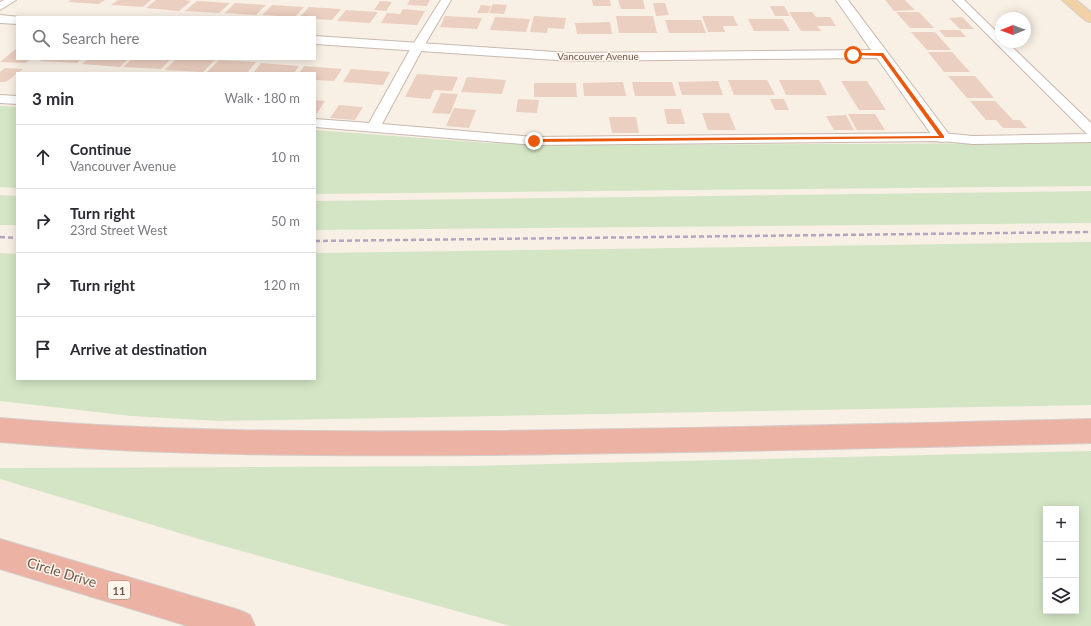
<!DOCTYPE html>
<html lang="en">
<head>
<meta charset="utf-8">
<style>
	:root { --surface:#fff; --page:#f7f7f7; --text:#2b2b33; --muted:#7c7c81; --line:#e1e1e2 }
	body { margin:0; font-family:Lato,sans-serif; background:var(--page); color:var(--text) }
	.controls { position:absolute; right:12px; bottom:12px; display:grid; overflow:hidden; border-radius:0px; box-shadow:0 2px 10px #0003 }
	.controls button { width:36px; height:36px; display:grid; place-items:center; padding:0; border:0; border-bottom:1px solid var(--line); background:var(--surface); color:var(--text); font:20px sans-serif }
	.compass { position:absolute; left:995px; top:12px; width:36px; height:36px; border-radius:50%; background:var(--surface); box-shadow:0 2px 10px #0003; rotate:269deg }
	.stop { position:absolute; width:12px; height:12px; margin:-9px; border:3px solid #ea580c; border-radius:50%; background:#fff }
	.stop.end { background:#ea580c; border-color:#fff; box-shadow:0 1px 4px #0008 }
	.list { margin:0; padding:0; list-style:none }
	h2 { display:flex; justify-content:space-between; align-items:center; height:52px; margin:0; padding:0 16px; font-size:17px }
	h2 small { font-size:13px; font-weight:400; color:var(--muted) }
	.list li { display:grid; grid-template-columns:26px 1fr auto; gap:12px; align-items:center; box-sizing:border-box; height:64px; padding:0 16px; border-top:1px solid var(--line) }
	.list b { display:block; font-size:15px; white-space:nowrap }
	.list p { margin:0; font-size:13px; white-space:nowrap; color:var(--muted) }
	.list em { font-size:13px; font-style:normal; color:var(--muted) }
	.icon { flex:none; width:22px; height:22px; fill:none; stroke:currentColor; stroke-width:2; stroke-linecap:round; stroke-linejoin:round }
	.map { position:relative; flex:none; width:1091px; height:626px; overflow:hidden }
	.search { position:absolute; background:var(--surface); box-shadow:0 2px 10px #0003; left:16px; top:16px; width:300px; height:44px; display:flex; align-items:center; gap:10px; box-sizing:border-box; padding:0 14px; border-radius:0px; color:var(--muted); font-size:15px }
	.panel { position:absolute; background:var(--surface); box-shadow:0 2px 10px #0003; left:16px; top:72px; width:300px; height:308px; border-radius:0px }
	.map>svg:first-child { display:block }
	.green { fill:#d4e5c5; fill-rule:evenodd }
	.building { fill:#ebcfc0 }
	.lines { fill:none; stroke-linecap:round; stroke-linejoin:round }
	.lane-casing { stroke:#c9b8ad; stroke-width:2 }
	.street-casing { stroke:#c9b8ad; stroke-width:2 }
	.primary-casing { stroke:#d4cdca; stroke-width:2 }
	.highway-casing { stroke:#d4cdca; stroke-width:2 }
	.lane { fill:#fff; fill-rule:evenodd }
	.street { fill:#fff; fill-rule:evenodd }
	.primary { fill:#f1d1a5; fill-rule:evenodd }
	.highway { fill:#ecb2a3; fill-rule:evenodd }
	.rail { stroke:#b3a5c1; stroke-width:2.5; stroke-dasharray:5 3; stroke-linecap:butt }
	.route { fill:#ea580c }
	.labels { text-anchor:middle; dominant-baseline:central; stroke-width:3; stroke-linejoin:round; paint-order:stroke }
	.far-street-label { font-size:10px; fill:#6f584d; stroke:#fdf5eb }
	.shield { fill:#fdf5eb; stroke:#9a877c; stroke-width:1 }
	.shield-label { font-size:11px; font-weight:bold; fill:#6f584d }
	.near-street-label { font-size:14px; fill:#6f584d; stroke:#fdf5eb }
</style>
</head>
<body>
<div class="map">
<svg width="1091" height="626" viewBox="0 0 1091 626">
	<rect width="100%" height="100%" fill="#f9f0e5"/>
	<g class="green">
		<polygon points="0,106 17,107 17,188 0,187"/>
		<polygon points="315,130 488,143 566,145 1091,143 1091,186 315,194"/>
		<polygon points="1091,191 1091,223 315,230 315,201"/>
		<polygon points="0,195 17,196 17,225 0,225"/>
		<polygon points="1091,242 1091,405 220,421 131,416 0,401 0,253 17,254 17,379 315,379 315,253"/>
		<path d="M1091,451V626H510L209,542L0,479V468L469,466ZM1046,509H1076V611H1046Z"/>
	</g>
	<g class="building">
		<polygon points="71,0 105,0 99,4 68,2"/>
		<polygon points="118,0 151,0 143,7 111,5"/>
		<polygon points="156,0 184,0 191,1 179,11 146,8"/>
		<polygon points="410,0 430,0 427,6 407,5"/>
		<polygon points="592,0 610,0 611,6 593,6"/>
		<polygon points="618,0 643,0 645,9 621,9"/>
		<polygon points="885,0 905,0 915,10 894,11"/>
		<polygon points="197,1 230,3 219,13 185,11"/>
		<polygon points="380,1 392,2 386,11 374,10"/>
		<polygon points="235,3 266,5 256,15 225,13"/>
		<polygon points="653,3 665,3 669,15 656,16"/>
		<polygon points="493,4 507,5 504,14 489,13"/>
		<polygon points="272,5 304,7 295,17 262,15"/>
		<polygon points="481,5 491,6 488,13 477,13"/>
		<polygon points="770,6 784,6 790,16 775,16"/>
		<polygon points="309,7 341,9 332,20 315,19 315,17 300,17"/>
		<polygon points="403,9 425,11 417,25 381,23 387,13 400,14"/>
		<polygon points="346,10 378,12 370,23 337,21"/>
		<polygon points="789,12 812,12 816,17 830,17 836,26 817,26 821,31 801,31"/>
		<polygon points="896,12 919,12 934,28 910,28"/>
		<polygon points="445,16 482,18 477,29 440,27"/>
		<polygon points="534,16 566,18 564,29 548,28 547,33 530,32"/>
		<polygon points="616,16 653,16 657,33 619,33"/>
		<polygon points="702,16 733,16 738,26 723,26 725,32 708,32"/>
		<polygon points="495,17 530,19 526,32 490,30"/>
		<polygon points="962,17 974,29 960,29 949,18"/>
		<polygon points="748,19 783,19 790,31 754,31"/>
		<polygon points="665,20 701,20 706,33 669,33"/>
		<polygon points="610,22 612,34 577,34 575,23"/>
		<polygon points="939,30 960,30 966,37 945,37"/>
		<polygon points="911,32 935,32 951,50 927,50"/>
		<polygon points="17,48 17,59 31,59 25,63 0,62"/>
		<polygon points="928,52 952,52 970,72 944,72"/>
		<polygon points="42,59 81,59 77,63 40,61"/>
		<polygon points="88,59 128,59 120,67 82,64"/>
		<polygon points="132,59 171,59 161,69 123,67"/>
		<polygon points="176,59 205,59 215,60 203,72 165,70"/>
		<polygon points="219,60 256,62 247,73 207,72"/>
		<polygon points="261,63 299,66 294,73 253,73"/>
		<polygon points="304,66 342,69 334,81 315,80 315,73 299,73"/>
		<polygon points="5,68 23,69 6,82 0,82 0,72"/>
		<polygon points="351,69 390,72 383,85 343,82"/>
		<polygon points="417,74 458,77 452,91 434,90 430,99 405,97"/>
		<polygon points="948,76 975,76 994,98 967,98"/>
		<polygon points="467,77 506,80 502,94 461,92"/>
		<polygon points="728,80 767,80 775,95 734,95"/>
		<polygon points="779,80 819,80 827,95 786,95"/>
		<polygon points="718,81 723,95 682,95 678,82"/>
		<polygon points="841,81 867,81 886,110 859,110"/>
		<polygon points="623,82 626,96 584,96 583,83"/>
		<polygon points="632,82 672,82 676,96 635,96"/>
		<polygon points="534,83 576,83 577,97 534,97"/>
		<polygon points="441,93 458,94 450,114 432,113"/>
		<polygon points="518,99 539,100 537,113 516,112"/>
		<polygon points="770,99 784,99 789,110 775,110"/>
		<polygon points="315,100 325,101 315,116"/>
		<polygon points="970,101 995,101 1013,120 1020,120 1027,128 1003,128 996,120 986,120"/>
		<polygon points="339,105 363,107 355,120 330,118"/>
		<polygon points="454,108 476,110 469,128 446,126"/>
		<polygon points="664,109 681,109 685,124 667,124"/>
		<polygon points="702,113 729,113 736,130 708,130"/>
		<polygon points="848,114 875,114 885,130 857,130"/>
		<polygon points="846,115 854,130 834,130 826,116"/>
		<polygon points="609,117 636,117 639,133 612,133"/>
	</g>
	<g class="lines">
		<g class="lane-casing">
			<g id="lane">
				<polygon points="4,0 16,0 0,10 0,2"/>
				<polygon points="441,0 451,0 424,46 382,124 534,137 942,133 973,136 1087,134 953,0 964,0 1001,36 1001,42 1007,42 1091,123 1091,142 973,144 942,141 534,145 315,127 315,119 369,123 412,46"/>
				<polygon points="0,95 17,96 17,104 0,103"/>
			</g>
		</g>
		<g class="street-casing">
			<g id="street">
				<polygon points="836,0 848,0 948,133 950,137 948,141 942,142 936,141 877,58 570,61 315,44 315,36 570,53 871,50"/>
				<polygon points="0,15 21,17 17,17 17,24 0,23"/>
			</g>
		</g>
		<g class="primary-casing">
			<polygon id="primary" points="1062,0 1076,0 1091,12 1091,22 1086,21"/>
		</g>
		<g class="highway-casing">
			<g id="highway">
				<path d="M0,418C161,432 321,432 482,431C685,429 888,424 1091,419V443C888,448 685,453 482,455C321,456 161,456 0,442Z"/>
				<polygon points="0,539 239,610 250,615 255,626 188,626 0,569"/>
			</g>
		</g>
		<use href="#lane" class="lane"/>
		<use href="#street" class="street"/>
		<use href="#primary" class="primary"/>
		<use href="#highway" class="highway"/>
		<g class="rail">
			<polyline points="0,237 17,238"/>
			<polyline points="315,241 1091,232"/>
		</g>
	</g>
	<polygon class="route" points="853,53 883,53 944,136 944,138 534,142 532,141 534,139 939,136 881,56 852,55"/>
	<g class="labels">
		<g class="far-street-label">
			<text x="598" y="56">Vancouver Avenue</text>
		</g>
		<rect class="shield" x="108" y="581" width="22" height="18" rx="3"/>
		<g class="shield-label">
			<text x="119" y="590">11</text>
		</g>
		<g class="near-street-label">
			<text transform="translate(62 572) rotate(17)">Circle Drive</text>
		</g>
	</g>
</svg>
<div class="controls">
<button>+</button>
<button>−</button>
<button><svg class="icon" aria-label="layers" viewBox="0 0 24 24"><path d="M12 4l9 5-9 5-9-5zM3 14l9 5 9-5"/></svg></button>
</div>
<svg class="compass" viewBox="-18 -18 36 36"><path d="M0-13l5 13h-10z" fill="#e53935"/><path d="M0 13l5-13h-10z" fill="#7c7c81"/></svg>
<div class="stop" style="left:853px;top:55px"></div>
<div class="stop end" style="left:534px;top:141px"></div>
<div class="search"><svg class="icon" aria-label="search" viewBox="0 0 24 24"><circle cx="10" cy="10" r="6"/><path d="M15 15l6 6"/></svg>Search here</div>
<section class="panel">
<h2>3 min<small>Walk · 180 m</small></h2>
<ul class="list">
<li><svg class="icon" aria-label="ahead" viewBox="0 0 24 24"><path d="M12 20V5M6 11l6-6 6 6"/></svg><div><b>Continue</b><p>Vancouver Avenue</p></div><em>10 m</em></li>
<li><svg class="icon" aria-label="right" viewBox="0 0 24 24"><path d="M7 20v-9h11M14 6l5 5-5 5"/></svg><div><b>Turn right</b><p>23rd Street West</p></div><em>50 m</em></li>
<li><svg class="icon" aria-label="right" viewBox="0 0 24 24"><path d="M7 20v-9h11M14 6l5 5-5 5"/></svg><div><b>Turn right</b></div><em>120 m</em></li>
<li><svg class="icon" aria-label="arrive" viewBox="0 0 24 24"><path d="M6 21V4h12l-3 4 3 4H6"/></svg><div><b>Arrive at destination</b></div></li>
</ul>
</section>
</div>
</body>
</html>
